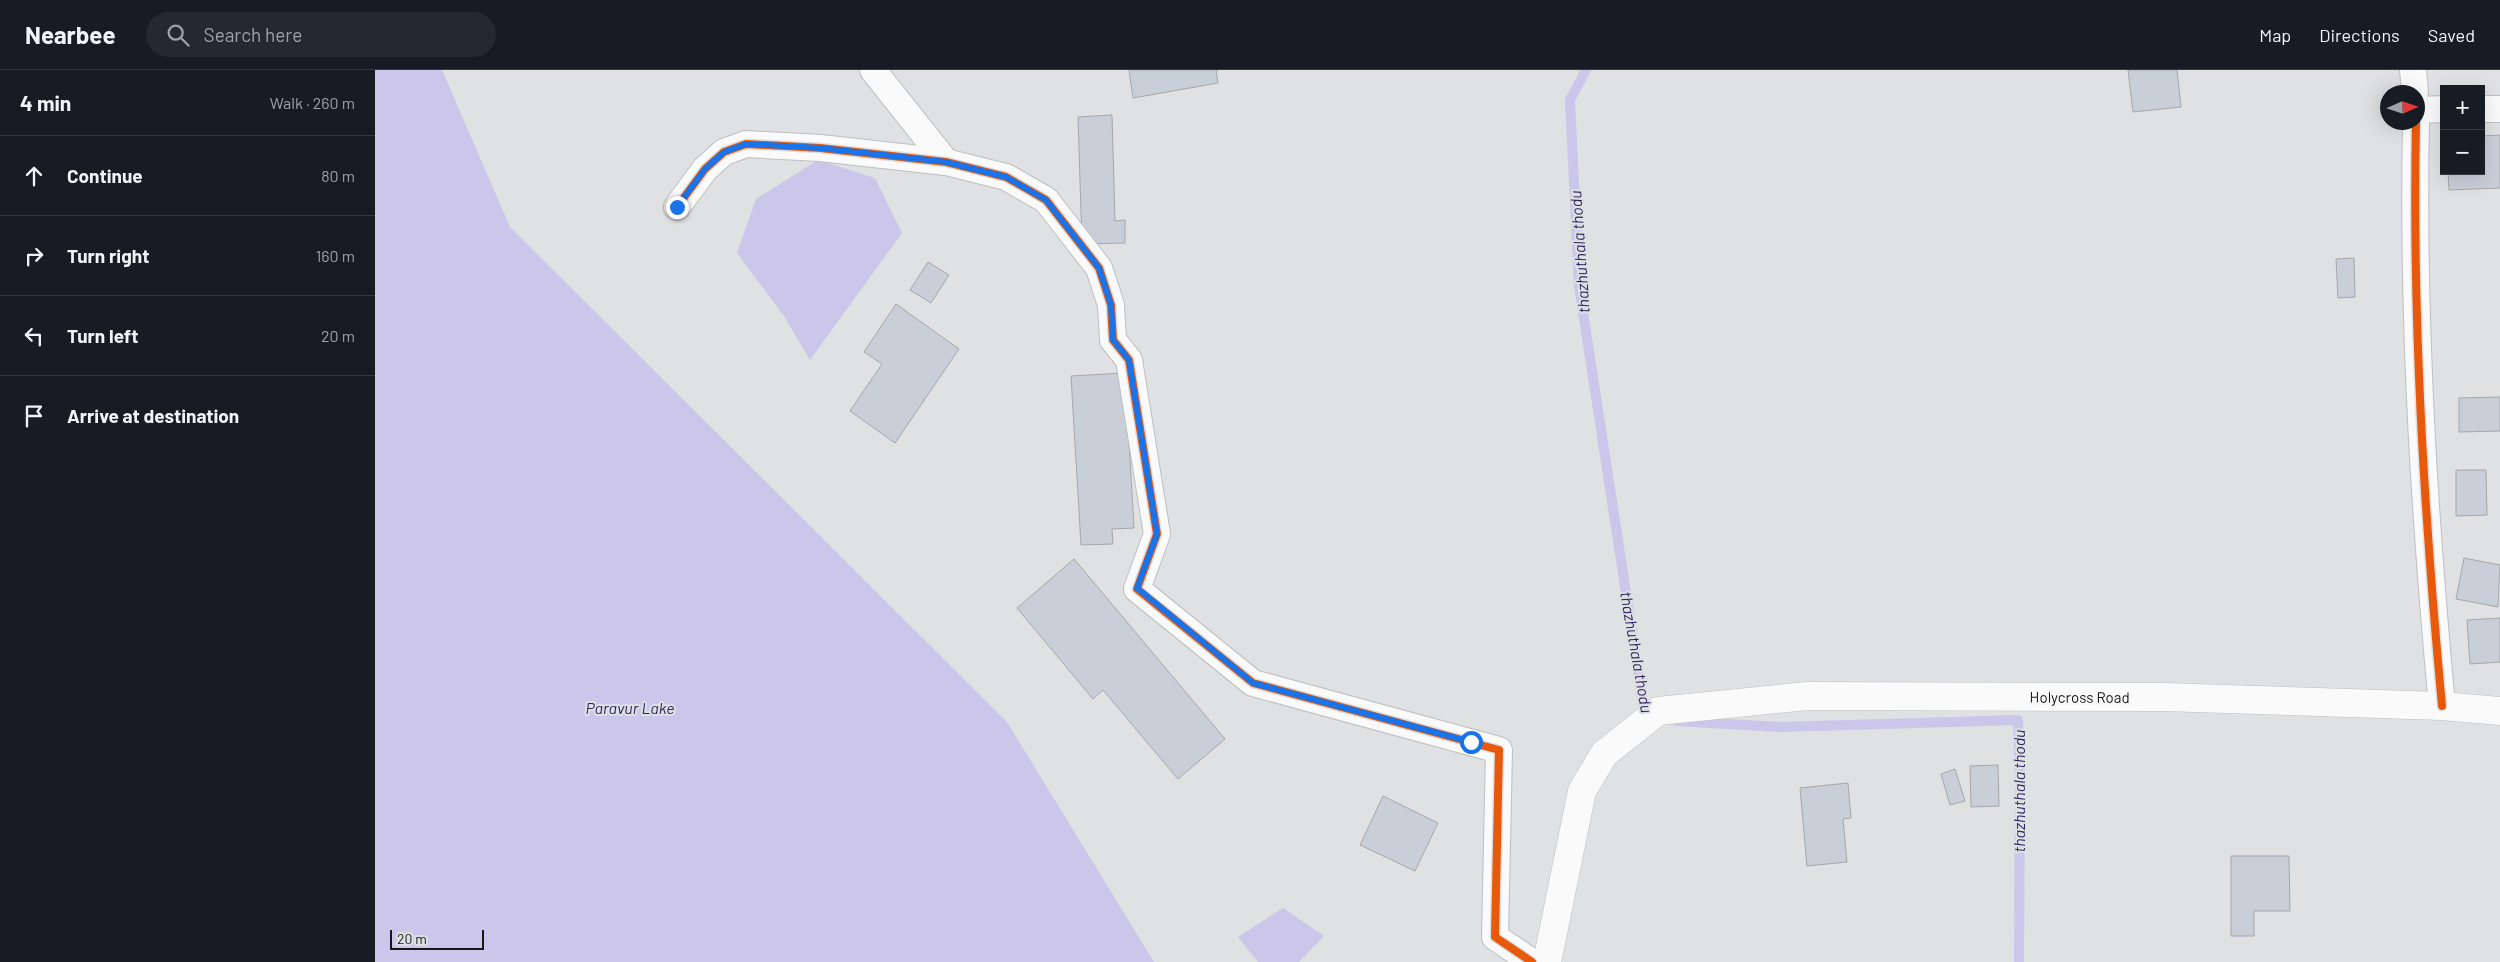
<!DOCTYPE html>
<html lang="en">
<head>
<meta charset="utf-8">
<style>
	:root { --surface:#171b24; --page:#242831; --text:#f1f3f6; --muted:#9ea1a6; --line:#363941 }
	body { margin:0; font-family:Barlow,sans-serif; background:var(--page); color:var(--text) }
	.controls { position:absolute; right:15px; top:15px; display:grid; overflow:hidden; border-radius:0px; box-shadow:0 5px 20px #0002 }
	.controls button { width:45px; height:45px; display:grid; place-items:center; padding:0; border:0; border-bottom:1px solid var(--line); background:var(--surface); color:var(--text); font:25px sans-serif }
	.compass { position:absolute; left:2005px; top:15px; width:45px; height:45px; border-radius:50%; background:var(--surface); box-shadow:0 5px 20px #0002; rotate:87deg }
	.scale { position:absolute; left:15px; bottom:12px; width:94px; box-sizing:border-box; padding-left:5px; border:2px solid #151616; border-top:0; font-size:14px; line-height:18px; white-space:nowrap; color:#151616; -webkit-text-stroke:4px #dee1e3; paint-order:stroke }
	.stop { position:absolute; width:15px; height:15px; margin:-11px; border:4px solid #1a73e8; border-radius:50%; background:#fff }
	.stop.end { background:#1a73e8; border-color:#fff; box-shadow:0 1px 5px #0008 }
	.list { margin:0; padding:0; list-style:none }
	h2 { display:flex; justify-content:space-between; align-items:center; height:65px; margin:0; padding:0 20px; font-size:21px }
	h2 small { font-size:16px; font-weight:400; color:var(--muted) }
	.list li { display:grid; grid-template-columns:32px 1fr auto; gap:15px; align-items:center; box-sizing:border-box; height:80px; padding:0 20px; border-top:1px solid var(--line) }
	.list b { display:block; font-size:19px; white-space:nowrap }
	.list em { font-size:16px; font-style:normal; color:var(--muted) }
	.icon { flex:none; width:28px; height:28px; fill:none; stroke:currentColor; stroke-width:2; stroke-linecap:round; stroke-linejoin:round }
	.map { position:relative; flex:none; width:2125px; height:892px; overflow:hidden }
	header { display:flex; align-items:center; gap:30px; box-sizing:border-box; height:70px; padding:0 25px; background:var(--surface); border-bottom:1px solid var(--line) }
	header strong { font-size:24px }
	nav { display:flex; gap:28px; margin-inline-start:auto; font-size:18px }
	.search { width:350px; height:45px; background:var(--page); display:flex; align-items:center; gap:12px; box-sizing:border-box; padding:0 18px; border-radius:28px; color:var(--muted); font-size:19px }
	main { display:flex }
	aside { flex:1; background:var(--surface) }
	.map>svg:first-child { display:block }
	.water { fill:#cdc6eb }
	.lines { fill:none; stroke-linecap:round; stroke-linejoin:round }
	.stream { stroke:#cdc6eb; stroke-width:10 }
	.building { fill:#c9cfd9; stroke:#a5a7a8 }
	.street-casing { stroke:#bebfc0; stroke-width:28 }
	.secondary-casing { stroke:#bebfc0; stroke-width:29 }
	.street { stroke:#fafafb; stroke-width:26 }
	.secondary { stroke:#fafafb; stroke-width:28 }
	.cycleway-casing { stroke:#dee1e3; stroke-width:11 }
	.cycleway { stroke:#e8590c; stroke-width:8 }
	.route { stroke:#1a73e8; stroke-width:6 }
	.labels { text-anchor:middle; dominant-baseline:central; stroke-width:4; stroke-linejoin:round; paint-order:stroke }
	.street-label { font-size:15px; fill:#151616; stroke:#dee1e3 }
	.water-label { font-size:16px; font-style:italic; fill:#352360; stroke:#dee1e3 }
</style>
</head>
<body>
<header>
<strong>Nearbee</strong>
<div class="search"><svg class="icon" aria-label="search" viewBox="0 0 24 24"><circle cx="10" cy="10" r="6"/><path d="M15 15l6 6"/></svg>Search here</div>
<nav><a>Map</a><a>Directions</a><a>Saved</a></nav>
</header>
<main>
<aside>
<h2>4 min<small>Walk · 260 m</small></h2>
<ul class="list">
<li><svg class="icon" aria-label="ahead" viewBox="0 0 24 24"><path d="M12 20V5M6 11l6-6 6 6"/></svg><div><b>Continue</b></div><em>80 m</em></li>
<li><svg class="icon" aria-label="right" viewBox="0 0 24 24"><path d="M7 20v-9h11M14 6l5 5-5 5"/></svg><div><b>Turn right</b></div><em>160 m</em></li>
<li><svg class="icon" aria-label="left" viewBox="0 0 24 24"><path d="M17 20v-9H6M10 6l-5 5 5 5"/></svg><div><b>Turn left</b></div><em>20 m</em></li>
<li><svg class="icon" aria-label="arrive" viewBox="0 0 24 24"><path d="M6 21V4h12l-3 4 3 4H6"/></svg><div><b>Arrive at destination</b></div></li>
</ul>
</aside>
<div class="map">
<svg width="2125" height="892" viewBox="0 0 2125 892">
	<rect width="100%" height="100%" fill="#dfe1e2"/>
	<g class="water">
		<polygon points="0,0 67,0 135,157 632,652 779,892 0,892"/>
		<polygon points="443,90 500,108 527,163 435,290 409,246 362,183 381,129"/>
		<polygon points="908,838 949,866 924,892 883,892 863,867"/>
	</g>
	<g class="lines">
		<g class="stream">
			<polyline points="1211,0 1195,30 1204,216 1270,647"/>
			<polyline points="1301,651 1406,657 1643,650 1645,710 1644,892"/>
		</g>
	</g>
	<g class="building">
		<polygon points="754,0 843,0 841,0 843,13 758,28"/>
		<polygon points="1753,0 1802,0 1806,37 1758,42"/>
		<polygon points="737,45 740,151 750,150 750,173 707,174 703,47"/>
		<polygon points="2125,65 2125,118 2074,120 2073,101 2106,101 2106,66"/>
		<polygon points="1979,188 1980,227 1963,228 1961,189"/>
		<polygon points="553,192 574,205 556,233 535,220"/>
		<polygon points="521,234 584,279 520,373 475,341 507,294 489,282"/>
		<polygon points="750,303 759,458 737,459 738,474 706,475 696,306"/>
		<polygon points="2125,327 2125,361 2084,362 2084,328"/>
		<polygon points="2081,400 2111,400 2112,445 2081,446"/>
		<polygon points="2089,488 2125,495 2123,537 2081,529"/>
		<polygon points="699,489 850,669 803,709 728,620 718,629 642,538"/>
		<polygon points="2125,548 2125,592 2095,594 2092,550"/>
		<polygon points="1623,695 1624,736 1596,737 1595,696"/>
		<polygon points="1580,699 1590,731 1575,735 1566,704"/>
		<polygon points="1473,713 1476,748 1468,749 1472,792 1432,796 1425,718"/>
		<polygon points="1008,726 1063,753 1040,801 985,775"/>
		<polygon points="1856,786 1914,786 1915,841 1879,841 1879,866 1856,866"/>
	</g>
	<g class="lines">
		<g class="street-casing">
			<g id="street">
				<polyline points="498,0 571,92"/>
				<polyline points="2038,0 2040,22"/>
				<polyline points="2106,39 2125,39"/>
				<polyline points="2042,40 2069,39"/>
				<path d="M2041,52C2037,248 2049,442 2067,636"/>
				<polyline points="302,137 330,99 349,82 371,74 445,78 571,92 631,107 671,130 724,198 736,235 738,270 754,290 782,464 762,519 878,613 1124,680 1120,867 1157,892"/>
			</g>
		</g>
		<g class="secondary-casing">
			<g id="secondary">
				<path id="s1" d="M1172,892L1207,721L1229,684L1283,641L1432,626L1789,627L2067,636L2125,641"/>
			</g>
		</g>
		<use href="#street" class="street"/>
		<use href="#secondary" class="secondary"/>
		<g class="cycleway-casing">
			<g id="cycleway">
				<path d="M2041,52C2037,248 2049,442 2067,636"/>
				<polyline points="302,137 330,99 349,82 371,74 445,78 571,92 631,107 671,130 724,198 736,235 738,270 754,290 782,464 762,519 878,613 1124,680 1120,867 1157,892"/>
			</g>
		</g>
		<use href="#cycleway" class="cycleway"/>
	</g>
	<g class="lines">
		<polyline class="route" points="302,137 330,99 349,82 371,74 445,78 571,92 631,107 671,130 724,198 736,235 738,270 754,290 782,464 762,518 878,613 1096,672"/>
	</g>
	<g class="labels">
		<g class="street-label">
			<text stroke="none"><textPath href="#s1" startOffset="709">Holycross Road</textPath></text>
		</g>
		<g class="water-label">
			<text transform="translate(1204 182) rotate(-94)">thazhuthala thodu</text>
			<text transform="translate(1262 582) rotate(80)">thazhuthala thodu</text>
			<text x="255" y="637">Paravur Lake</text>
			<text transform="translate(1643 721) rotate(-90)">thazhuthala thodu</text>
		</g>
	</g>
</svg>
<div class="controls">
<button>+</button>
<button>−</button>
</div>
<svg class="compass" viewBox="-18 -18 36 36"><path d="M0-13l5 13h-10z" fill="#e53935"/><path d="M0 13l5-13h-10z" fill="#9ea1a6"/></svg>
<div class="scale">20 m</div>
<div class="stop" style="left:1096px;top:672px"></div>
<div class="stop end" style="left:302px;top:137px"></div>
</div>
</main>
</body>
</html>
